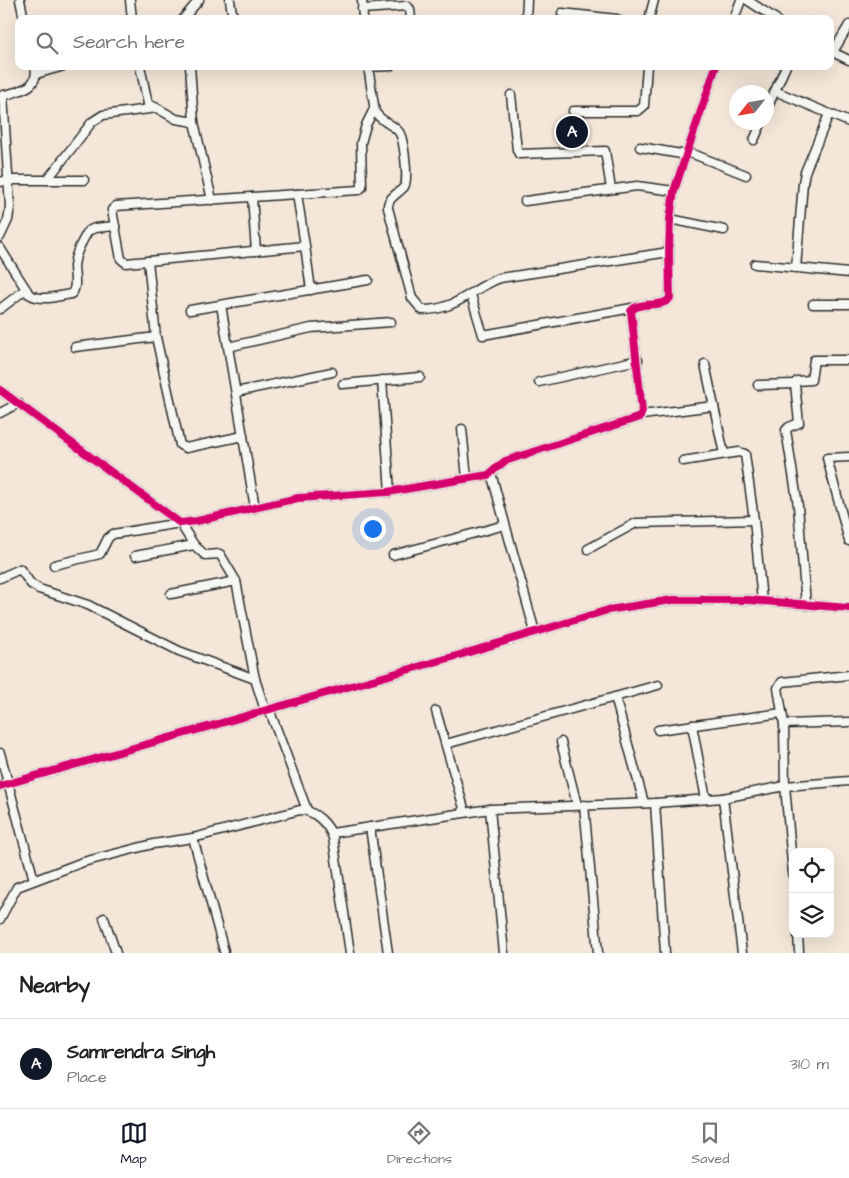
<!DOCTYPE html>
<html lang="en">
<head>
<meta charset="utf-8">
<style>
	:root { --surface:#fff; --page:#f2f2f2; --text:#202124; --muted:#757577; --line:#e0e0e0; --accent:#111827 }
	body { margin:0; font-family:"Architects Daughter",sans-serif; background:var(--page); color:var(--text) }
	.controls { position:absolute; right:15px; bottom:15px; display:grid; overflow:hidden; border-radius:10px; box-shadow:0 5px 20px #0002 }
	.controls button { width:45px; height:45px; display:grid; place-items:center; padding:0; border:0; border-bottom:1px solid var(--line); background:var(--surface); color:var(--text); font:25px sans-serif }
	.compass { position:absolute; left:729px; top:85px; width:45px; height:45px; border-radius:50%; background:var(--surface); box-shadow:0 5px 20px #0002; rotate:239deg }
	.you { position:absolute; left:372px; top:528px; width:18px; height:18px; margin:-12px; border:4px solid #fff; border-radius:50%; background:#1a73e8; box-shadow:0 0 0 8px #1a73e833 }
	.badge { display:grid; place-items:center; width:32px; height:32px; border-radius:50%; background:var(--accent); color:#fff; font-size:16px; font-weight:700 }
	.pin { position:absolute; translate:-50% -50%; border:2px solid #fff; box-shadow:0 1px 5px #0006 }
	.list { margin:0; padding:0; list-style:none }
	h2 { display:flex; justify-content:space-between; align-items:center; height:65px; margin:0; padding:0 20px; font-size:21px }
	h2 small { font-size:16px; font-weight:400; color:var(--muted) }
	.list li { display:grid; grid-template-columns:32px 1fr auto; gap:15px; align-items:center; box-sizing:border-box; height:90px; padding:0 20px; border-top:1px solid var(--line) }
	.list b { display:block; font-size:19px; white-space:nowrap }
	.list p { margin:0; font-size:16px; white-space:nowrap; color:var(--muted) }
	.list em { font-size:16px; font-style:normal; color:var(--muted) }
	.icon { flex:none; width:28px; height:28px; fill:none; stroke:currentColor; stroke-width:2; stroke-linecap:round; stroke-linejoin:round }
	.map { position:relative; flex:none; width:849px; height:953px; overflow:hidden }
	.search { position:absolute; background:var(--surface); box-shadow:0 5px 20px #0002; left:15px; right:15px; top:15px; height:55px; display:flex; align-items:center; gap:12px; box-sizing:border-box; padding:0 18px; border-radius:10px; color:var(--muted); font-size:19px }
	.sheet { height:155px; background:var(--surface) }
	nav { display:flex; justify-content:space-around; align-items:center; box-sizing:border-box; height:70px; border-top:1px solid var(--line); background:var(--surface); font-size:14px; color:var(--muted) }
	nav a { display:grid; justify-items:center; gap:2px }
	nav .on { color:var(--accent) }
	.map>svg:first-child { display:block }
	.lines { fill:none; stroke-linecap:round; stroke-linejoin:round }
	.minor-casing { stroke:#2b2b2b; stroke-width:11 }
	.minor { stroke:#f6f6f2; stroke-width:8 }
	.cycleway-casing { stroke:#f6f6f2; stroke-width:11 }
	.cycleway { stroke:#d6006c; stroke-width:8 }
</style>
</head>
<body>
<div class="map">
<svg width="849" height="953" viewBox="0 0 849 953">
	<rect width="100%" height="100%" fill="#f4e7d9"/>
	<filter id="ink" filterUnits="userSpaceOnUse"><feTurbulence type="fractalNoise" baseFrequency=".02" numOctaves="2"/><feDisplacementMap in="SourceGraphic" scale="10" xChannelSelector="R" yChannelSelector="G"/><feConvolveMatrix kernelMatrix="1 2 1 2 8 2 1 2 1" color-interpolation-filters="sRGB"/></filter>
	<g filter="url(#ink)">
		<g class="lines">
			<g class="minor-casing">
				<g id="minor">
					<polyline points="20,0 24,19"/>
					<polyline points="130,0 132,19"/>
					<polyline points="230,0 232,13 236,19"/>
					<polyline points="362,0 363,19"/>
					<polyline points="747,0 776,19"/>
					<polyline points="362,9 407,6 410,9 411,19"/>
					<polyline points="562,13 617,19"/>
					<polyline points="183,19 199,0"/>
					<polyline points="526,19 527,0"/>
					<polyline points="649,19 654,0"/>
					<polyline points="734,19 741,0"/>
					<polyline points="830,51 849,60"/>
					<polyline points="833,52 849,25"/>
					<polyline points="140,66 148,104 155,107"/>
					<polyline points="190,66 194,122 212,200"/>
					<path d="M368,66L375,112C381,122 393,124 399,132C404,139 409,181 404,187C398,194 387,198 388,208L412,298L422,310C458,310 470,289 500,278L669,252"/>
					<polyline points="368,67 390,66"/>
					<polyline points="36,74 64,66"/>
					<polyline points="775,91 849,122"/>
					<polyline points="511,95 517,150 519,154 605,151 611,189"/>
					<path d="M0,97C18,90 40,90 35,66"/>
					<polyline points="573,111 638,111 644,106 647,66"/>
					<polyline points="766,111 786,66"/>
					<polyline points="754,140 762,122"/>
					<polyline points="640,147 687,155"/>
					<polyline points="688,152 746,175"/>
					<polyline points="47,180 92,122 103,115 157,108 176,119 194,122"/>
					<polyline points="0,182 8,180 84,180"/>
					<polyline points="252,197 256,251"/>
					<polyline points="525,201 637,186 674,191"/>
					<polyline points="670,219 724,230"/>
					<polyline points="0,237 8,220 10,207 3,95"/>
					<polyline points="305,246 311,290"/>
					<path d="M0,248L29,294C41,302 58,296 71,294C78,288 74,275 74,266C75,253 82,242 88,231L95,228L115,226"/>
					<polyline points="148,261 126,263 121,259 112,210 116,206 297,194"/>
					<polyline points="755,264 849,273"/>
					<polyline points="796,268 803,183 805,172 829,114"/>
					<polyline points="471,295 483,335 632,308"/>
					<polyline points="813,304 849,304"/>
					<polyline points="221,305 255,508"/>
					<polyline points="0,309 26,289"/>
					<polyline points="190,310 368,280"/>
					<polyline points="75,347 156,337"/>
					<polyline points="228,347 311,328 391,322"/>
					<polyline points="705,364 724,454"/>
					<polyline points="382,380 390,492"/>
					<polyline points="539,382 638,360"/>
					<polyline points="343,384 420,377"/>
					<polyline points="758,385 795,384"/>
					<path d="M0,390L180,523L197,521L298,498L388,492L488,475L505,461L640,417L642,411L631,311C640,300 662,309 670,298L669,252L670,219L674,191L716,66"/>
					<polyline points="236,392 332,372"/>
					<polyline points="0,413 19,403"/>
					<polyline points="642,415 714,406"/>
					<polyline points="462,429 467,478"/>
					<polyline points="243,436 186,448 180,445 156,337 148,261 305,246 297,194 359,190 362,187 361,143 366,125 374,109"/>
					<polyline points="849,457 827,458 849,541"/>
					<polyline points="683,461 739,452 745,454 754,520 762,601"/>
					<polyline points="491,473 535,632"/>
					<polyline points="588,549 636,523 754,520"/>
					<polyline points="393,555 505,525"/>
					<polyline points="135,556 194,545"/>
					<polyline points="54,565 100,554 108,538 113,534 180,523 194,545 205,555 220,554 236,581"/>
					<polyline points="0,578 20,569 31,584 39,589 88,605 179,651 255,679"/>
					<polyline points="171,594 236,581 255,679 265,710"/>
					<polyline points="806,605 798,506 786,430 789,427 799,423 795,384 797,381 811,380 814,360 849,360"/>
					<polyline points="615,697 644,803"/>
					<polyline points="269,709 307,810"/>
					<polyline points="436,711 465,812"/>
					<polyline points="784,724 849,722"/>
					<polyline points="692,725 706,799"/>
					<polyline points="658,730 782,713"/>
					<polyline points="561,742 577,805"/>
					<polyline points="446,744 658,685"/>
					<polyline points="0,753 34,880"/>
					<polyline points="0,786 463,654 608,610 672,600 749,600 849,608"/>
					<polyline points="723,798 742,953"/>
					<polyline points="655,803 665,953"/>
					<polyline points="584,805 598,953"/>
					<polyline points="490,809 504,953"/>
					<polyline points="370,827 388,953"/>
					<polyline points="332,833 490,809 655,803 723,798 785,786 849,781"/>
					<polyline points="193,838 224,951"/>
					<polyline points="793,874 785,786 784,724 778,688 782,682 849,675"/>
					<polyline points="104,918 116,953"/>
					<path d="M0,919L17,887L83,862L153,844L193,838L300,810C315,810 329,825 333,838L350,953"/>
					<polyline points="798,934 799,951"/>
				</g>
			</g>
			<use href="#minor" class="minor"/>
			<g class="cycleway-casing">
				<g id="cycleway">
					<path d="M0,390L180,523L197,521L298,498L388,492L488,475L505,461L640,417L642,411L631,311C640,300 662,309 670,298L669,252L670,219L674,191L716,66"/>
					<polyline points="0,786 463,654 608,610 672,600 749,600 849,608"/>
				</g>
			</g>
			<use href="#cycleway" class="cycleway"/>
		</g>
	</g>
</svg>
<div class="controls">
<button><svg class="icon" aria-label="locate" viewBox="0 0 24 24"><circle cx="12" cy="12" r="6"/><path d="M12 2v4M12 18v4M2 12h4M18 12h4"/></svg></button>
<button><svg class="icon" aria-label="layers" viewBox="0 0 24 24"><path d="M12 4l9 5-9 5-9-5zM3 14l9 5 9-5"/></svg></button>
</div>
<svg class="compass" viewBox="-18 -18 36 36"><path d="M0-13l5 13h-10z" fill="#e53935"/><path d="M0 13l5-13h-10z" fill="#757577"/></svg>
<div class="you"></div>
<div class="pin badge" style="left:572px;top:132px">A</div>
<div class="search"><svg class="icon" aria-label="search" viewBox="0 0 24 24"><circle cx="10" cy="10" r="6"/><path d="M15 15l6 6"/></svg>Search here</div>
</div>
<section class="sheet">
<h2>Nearby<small></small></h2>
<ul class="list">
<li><span class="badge">A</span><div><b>Samrendra Singh</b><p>Place</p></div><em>310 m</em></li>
</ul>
</section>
<nav>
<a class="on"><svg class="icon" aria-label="map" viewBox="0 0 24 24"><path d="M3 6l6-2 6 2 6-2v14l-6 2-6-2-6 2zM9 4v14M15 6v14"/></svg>Map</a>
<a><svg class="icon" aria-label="directions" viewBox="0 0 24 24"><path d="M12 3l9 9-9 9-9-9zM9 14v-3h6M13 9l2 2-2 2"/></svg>Directions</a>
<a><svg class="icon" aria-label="saved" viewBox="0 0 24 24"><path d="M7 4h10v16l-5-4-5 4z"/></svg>Saved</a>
</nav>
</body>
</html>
